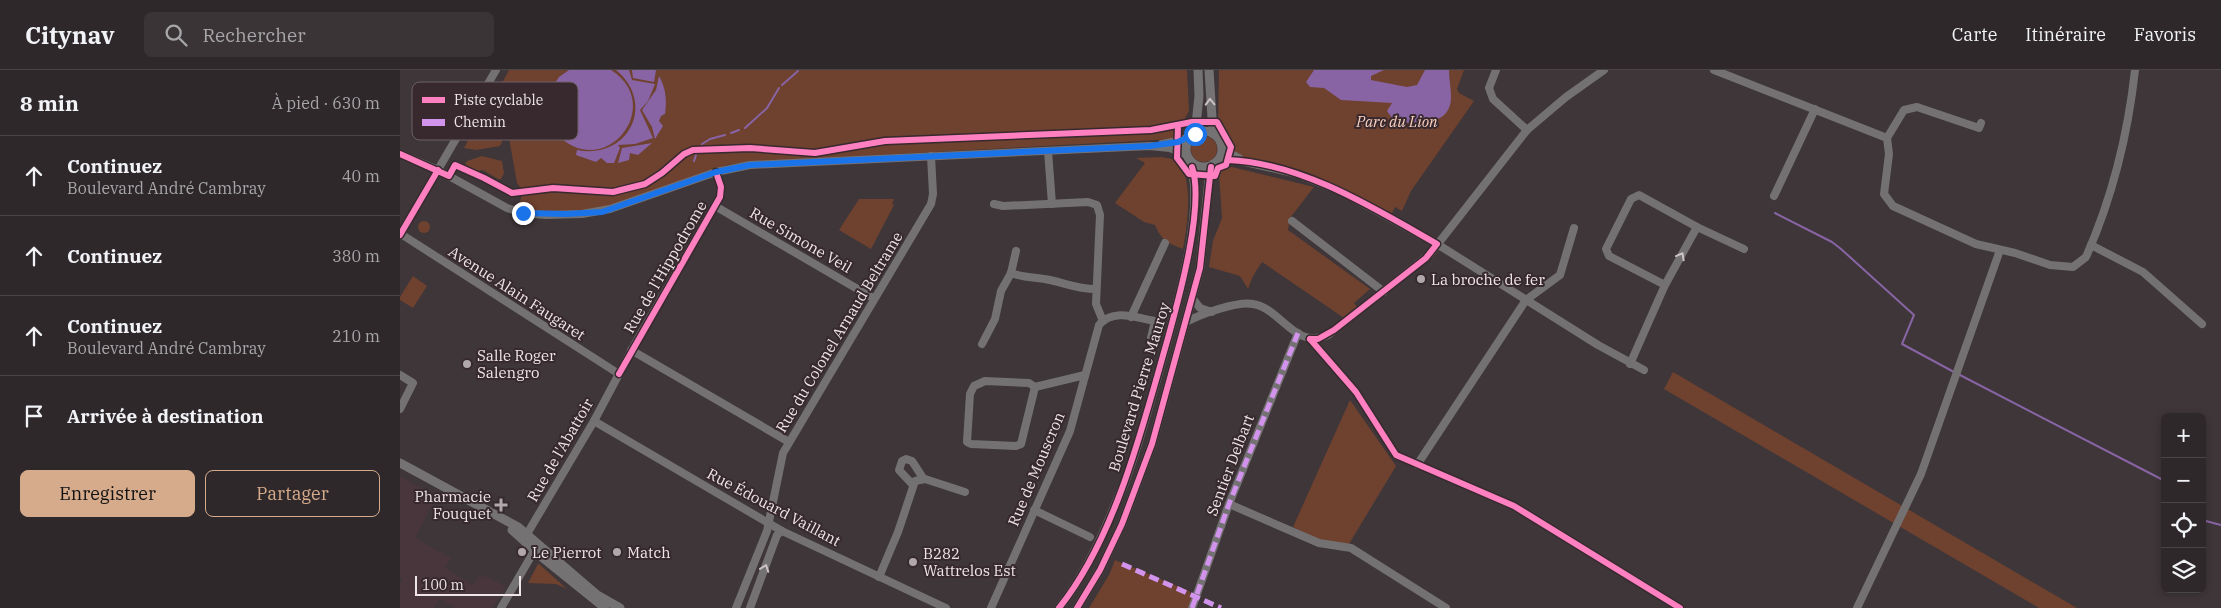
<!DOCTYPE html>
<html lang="fr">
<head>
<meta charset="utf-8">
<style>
	:root { --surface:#2e282b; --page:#3a3437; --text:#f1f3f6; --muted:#a7a6a9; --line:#494447; --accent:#d6ab8b }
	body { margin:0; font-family:"IBM Plex Serif",serif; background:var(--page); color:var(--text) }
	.controls { position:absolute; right:15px; bottom:15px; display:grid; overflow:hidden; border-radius:8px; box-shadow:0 2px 8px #0003 }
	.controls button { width:45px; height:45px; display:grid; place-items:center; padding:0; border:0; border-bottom:1px solid var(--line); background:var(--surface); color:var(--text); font:25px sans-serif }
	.scale { position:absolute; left:15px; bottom:12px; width:106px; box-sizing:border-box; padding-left:5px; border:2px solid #efe5e9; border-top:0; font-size:14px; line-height:18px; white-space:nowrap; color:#efe5e9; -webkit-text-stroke:4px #37292e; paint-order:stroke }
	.stop { position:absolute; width:15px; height:15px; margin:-11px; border:4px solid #1a73e8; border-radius:50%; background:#fff }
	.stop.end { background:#1a73e8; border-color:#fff; box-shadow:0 1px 5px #0008 }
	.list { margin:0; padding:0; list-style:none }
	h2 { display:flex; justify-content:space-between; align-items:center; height:65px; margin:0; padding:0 20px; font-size:21px }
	h2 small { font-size:16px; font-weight:400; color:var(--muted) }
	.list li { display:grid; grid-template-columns:32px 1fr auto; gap:15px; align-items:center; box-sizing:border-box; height:80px; padding:0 20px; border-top:1px solid var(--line) }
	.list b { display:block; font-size:19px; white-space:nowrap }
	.list p { margin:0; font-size:16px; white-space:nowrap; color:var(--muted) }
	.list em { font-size:16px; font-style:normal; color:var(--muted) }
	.actions { display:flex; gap:10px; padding:15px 20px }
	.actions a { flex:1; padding:11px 0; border:1px solid var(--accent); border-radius:8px; text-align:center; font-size:18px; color:var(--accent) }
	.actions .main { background:var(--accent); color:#111 }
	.icon { flex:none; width:28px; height:28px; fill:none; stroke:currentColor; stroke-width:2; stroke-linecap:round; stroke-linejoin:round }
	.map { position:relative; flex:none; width:1821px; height:538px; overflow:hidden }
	header { display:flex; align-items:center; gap:30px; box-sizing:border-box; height:70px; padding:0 25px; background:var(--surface); border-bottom:1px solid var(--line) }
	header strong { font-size:24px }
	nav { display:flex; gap:28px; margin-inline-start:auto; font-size:18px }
	.search { width:350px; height:45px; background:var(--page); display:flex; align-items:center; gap:12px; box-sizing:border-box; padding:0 18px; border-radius:8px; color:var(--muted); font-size:19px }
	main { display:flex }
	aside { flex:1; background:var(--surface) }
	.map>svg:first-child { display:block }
	.built { fill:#49363d }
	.green { fill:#6f412f }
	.water { fill:#8864a4 }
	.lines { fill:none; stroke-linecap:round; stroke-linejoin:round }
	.stream { stroke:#8864a4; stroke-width:2 }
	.minor { stroke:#747173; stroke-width:8 }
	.major { stroke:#757274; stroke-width:9 }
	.quiet { stroke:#d193ec; stroke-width:5; stroke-dasharray:10 5; stroke-linecap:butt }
	.cycleway-casing { stroke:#37292e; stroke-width:9 }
	.cycleway { stroke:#ff80c0; stroke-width:6 }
	.oneway { stroke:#cac2c6 }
	.route { stroke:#1a73e8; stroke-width:6 }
	.poi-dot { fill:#b1a8ab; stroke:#37292e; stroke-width:2 }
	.labels { text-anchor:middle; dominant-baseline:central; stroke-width:4; stroke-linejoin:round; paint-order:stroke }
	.park-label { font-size:15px; font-style:italic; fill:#fdd1bf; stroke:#37292e }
	.street-label { font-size:15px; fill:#efe5e9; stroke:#37292e }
	.poi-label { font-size:15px; fill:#efe5e9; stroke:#37292e; text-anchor:start }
	.key { fill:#37292e; stroke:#6e6166; stroke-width:1 }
	.key-label { font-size:14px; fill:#efe5e9 }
</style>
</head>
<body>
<header>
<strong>Citynav</strong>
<div class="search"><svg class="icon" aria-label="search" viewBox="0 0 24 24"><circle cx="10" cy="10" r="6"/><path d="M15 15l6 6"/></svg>Rechercher</div>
<nav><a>Carte</a><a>Itinéraire</a><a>Favoris</a></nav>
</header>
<main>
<aside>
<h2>8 min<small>À pied · 630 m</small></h2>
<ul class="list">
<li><svg class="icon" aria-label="ahead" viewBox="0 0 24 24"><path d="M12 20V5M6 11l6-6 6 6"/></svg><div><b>Continuez</b><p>Boulevard André Cambray</p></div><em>40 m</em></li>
<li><svg class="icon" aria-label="ahead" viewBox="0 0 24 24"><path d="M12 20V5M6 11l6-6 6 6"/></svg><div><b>Continuez</b></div><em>380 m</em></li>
<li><svg class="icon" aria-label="ahead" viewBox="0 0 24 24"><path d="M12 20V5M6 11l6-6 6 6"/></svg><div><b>Continuez</b><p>Boulevard André Cambray</p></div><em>210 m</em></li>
<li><svg class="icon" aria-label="arrive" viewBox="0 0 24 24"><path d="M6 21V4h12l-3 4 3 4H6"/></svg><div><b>Arrivée à destination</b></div></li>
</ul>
<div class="actions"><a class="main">Enregistrer</a><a>Partager</a></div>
</aside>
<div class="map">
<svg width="1821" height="538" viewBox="0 0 1821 538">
	<rect width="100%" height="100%" fill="#3e3639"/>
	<polygon class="built" points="0,406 34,425 38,424 15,468 51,488 45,498 74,515 79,506 83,508 85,505 106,517 92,538 56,538 40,529 34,538 0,538 0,514 3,509 0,507"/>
	<g class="green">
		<polygon points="109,0 787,0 789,41 783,52 775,54 775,69 348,92 327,95 204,138 157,143 118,138 123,121 117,113 100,17"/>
		<polygon points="819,0 1064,0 1057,19 1059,23 1074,31 1011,121 1002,141 995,137 992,143 905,102 861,92 835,84 827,76 818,58"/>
		<polygon points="96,21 102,72 100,76 76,80 64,78 93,22"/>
		<circle cx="804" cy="79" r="13"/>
		<polygon points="82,86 102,91 104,103 101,109 98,109 83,100 76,101 65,94 67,91"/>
		<path d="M761,87C766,88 772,88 776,91C795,105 787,159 783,179C769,174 760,169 755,155L744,152L715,133L745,93L736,88Z"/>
		<polygon points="832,97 914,117 890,148 888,160 970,219 954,233 957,237 944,248 862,192 853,206 848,219 840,206 809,197 813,171 822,148 819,103 824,98"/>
		<polygon points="459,129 494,129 492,134 494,135 471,179 439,160"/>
		<circle cx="24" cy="157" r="6"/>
		<polygon points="13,206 27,216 13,238 0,230 0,227"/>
		<polygon points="1273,302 1677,538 1639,538 1264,319"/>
		<polygon points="950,330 996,396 949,474 919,470 893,457"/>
		<polygon points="715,490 789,521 794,527 789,538 689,538 709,505"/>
		<polygon points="138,494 139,494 167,519 156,514 128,513"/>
	</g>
	<g class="water">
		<path d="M169,0H211C265,34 208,109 161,68L170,60L167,57L165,59L162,57C129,94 101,16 150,25L153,21L161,26L163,22L152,18L159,7Z"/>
		<path d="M216,0H229L232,10L255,14L248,31L240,40L253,68L235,74L218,75L220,78L214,93H207L201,88L196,92L176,85L177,80C228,90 257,34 216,0Z"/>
		<polygon points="232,0 256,0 254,12 233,8"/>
		<path d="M914,0H984L971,6V10L1007,17L1017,15L1025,0H1049C1049,10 1051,18 1051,27C1051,58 1014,53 995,52L987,41L992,33L941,30L924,18L910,17L906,12Z"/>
		<path d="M259,6C266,18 267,31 265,44L261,46L259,51L263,56L255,69L252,57L242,40L256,20Z"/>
		<polygon points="252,73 238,85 230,83 229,90 218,93 222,78"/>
	</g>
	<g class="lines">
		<g class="stream">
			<polyline points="382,15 398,1"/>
			<polyline points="345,58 367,38 379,18"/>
			<polyline points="331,63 339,60"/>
			<polyline points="302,74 310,69 325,65"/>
			<polyline points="294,91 296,85"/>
			<polyline points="1375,143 1432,172 1441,179 1514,245 1502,274 1554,302"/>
			<polyline points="1558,304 1765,411"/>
			<polyline points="1765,432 1762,438 1765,439"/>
			<polyline points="1802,450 1821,455"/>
		</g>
		<g class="minor">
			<polyline points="1096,0 1089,18 1093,29 1127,60"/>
			<path d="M1314,0L1487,68L1489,84L1484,124L1493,136L1576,174L1615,183L1650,195L1673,197L1686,187C1712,128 1728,64 1735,0"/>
			<polyline points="1487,68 1504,40 1517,37 1579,58 1581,53"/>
			<polyline points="820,72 826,81 839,88"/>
			<polyline points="762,74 782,70 793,65"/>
			<polyline points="648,81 652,134"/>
			<polyline points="0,84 38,100 107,138 123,143 146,145 182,144 210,139 316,102 350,95 750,76 770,78 787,85"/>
			<polyline points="817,91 836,90 898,104 942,122 1037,174 1198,275 1244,300"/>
			<polyline points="1374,126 1415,39"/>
			<polyline points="594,134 603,136 688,132 697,135 700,145 696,234 703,251"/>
			<polyline points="315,136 473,228"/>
			<polyline points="892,151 984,222"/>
			<polyline points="1,164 219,304"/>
			<polyline points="0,165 96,0"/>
			<polyline points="1691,175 1743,202 1802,254"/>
			<path d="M616,181L611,203C624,208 637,207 650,210C668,214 677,219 696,219"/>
			<polyline points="1265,215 1209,186 1206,179 1231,129 1239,125 1297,157 1344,179"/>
			<polyline points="793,229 800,238 812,242"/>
			<polyline points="731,247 765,173"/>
			<path d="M786,252C801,244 837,231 853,234C882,239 894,280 928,265L1030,184L1127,60L1166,27L1204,0"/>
			<polyline points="910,269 956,322 996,385 1114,436 1280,538"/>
			<polyline points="582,274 595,249 601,221 611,203"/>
			<polyline points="231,280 389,372"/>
			<polyline points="1230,294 1265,215 1297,157"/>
			<polyline points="0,305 13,313 0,339"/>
			<polyline points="635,317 621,374 616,376 571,374 567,372 570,324 574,316 585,311 629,313 635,317 685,305"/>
			<polyline points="194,351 382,461 546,538"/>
			<polyline points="1017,395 1126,230 1160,205 1174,158"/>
			<polyline points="513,415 499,400 502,391 506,389 512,391 523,408"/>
			<polyline points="829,434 919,473 951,478 1046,538"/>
			<polyline points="634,440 690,467"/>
			<polyline points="124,469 194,351 236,272 320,127 321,117 316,102"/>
			<polyline points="479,507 498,462 515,411 525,409 565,422"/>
			<polyline points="101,538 137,476"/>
			<polyline points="336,538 367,461 383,383 531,134 533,124 531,86"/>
			<polyline points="350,538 377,465 382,461"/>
			<path d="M591,538L670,361L699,255C713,238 737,248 755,251L751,268"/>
			<polyline points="792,538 829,434 898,263"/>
			<polyline points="1457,538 1521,404 1600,180"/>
		</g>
		<g class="major">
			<polyline points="809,0 813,64"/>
			<circle cx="804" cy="79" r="18"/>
			<polyline points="795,64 799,26 798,0"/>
			<polyline points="0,393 118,457 197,525 220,538"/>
			<polyline points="112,460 143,488 205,538"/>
			<path d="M659,538C688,502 707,456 724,414C738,377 748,339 759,301C772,252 809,136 789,90"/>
			<polyline points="677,538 700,500 722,454 752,374 800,198 810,100 813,94"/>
		</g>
		<g class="quiet">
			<polyline points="722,494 821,538"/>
			<polyline points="792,538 829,434 898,263"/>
		</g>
		<g class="cycleway-casing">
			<g id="cycleway">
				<polyline points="0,84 49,106 55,95 84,108 112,123 153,118 213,122 245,114 262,103 284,84 293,80 350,78 415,83 485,71 751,60 792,52 817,52 831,77 826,95 818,98 815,106 789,104 777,88 778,56"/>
				<path d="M828,90C902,93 974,138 1037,174L1026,188L934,260L918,269H910"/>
				<polyline points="0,165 38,100"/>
				<polyline points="910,269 956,322 996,385 1114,436 1280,538"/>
				<polyline points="219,304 320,127 321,117 316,102"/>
				<path d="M659,538C716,467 743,355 768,268C779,228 805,135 792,97"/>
				<polyline points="677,538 700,500 722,454 752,374 800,198 811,97"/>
			</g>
		</g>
		<use href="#cycleway" class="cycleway"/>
	</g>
	<defs><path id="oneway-chevron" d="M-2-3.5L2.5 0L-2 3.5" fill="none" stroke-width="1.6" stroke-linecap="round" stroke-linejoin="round" transform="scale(1.25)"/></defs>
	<g class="oneway">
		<use href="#oneway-chevron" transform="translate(810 32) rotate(-92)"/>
		<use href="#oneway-chevron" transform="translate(1281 186) rotate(-61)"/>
		<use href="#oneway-chevron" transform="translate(365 498) rotate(-70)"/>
	</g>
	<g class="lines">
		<polyline class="route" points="123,143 166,144 202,142 316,102 350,95 750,76 778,72 795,64"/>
	</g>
	<g class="poi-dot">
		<circle cx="1021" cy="209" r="5"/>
		<circle cx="67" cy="294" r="5"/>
		<path d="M98.5 427.5h5v5h5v5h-5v5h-5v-5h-5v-5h5z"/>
		<circle cx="122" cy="482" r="5"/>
		<circle cx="217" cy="482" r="5"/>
		<circle cx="513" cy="492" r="5"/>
	</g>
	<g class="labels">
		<g class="park-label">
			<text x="997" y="51">Parc du Lion</text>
		</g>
		<g class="street-label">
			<text transform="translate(401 170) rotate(30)">Rue Simone Veil</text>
			<text transform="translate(265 197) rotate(-60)">Rue de l'Hippodrome</text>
			<text transform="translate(117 223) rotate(33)">Avenue Alain Faugaret</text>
			<text transform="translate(439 262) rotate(-59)">Rue du Colonel Arnaud Beltrame</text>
			<text transform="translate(739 317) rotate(-73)">Boulevard Pierre Mauroy</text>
			<text transform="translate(160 380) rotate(-60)">Rue de l'Abattoir</text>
			<text transform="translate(830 395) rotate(-69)">Sentier Delbart</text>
			<text transform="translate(636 399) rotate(-67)">Rue de Mouscron</text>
			<text transform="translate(374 437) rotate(28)">Rue Édouard Vaillant</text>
		</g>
		<g class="poi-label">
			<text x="1031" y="209">La broche de fer</text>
			<text x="77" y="285">Salle Roger<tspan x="77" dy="17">Salengro</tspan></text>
			<text x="91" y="426" text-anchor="end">Pharmacie<tspan x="91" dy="17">Fouquet</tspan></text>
			<text x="132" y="482">Le Pierrot</text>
			<text x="227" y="482">Match</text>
			<text x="523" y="483">B282<tspan x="523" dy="17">Wattrelos Est</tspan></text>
		</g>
	</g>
	<rect x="12" y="12" width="166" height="58" rx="8" class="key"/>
	<rect x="22" y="27" width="23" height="6" fill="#ff80c0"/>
	<rect x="22" y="49" width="23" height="7" fill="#d193ec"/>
	<g class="key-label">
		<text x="54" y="35">Piste cyclable</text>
		<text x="54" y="57">Chemin</text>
	</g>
</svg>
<div class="controls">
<button>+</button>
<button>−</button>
<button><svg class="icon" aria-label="locate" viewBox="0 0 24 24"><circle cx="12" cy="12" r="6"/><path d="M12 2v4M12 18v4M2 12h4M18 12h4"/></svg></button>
<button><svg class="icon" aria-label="layers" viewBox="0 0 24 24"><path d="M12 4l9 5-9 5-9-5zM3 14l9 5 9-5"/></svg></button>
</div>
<div class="scale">100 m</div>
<div class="stop" style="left:795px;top:64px"></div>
<div class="stop end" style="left:123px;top:143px"></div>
</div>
</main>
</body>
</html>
